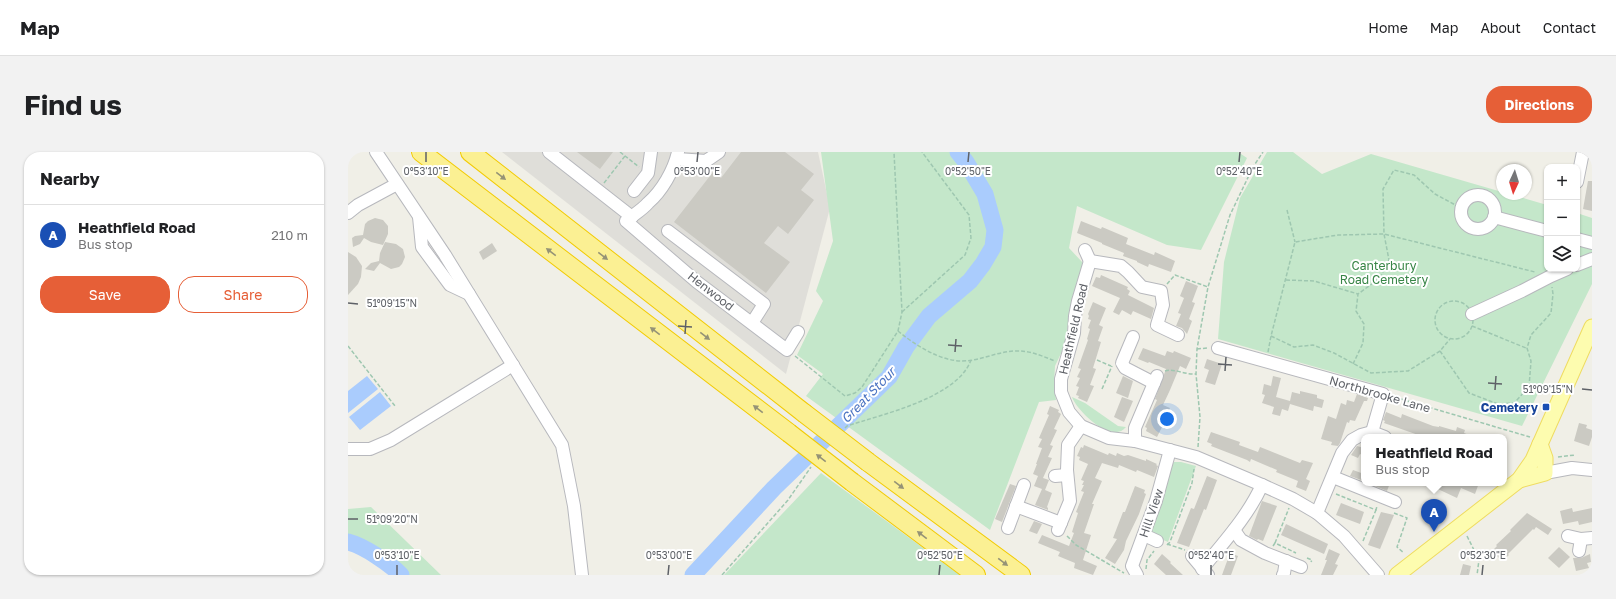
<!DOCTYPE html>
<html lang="en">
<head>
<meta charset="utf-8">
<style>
	:root { --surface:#fff; --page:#f2f2f2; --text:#202124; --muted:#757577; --line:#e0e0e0; --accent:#e65f37 }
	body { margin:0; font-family:"Golos Text",sans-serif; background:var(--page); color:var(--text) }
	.controls { position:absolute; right:12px; top:12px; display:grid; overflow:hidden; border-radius:8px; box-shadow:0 1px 3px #0004 }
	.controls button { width:36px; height:36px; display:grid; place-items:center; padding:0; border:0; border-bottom:1px solid var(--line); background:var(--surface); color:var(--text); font:20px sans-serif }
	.compass { position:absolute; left:1148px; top:12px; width:36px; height:36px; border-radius:50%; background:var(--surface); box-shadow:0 1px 3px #0004; rotate:184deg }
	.you { position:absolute; left:819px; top:267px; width:14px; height:14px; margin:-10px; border:3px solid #fff; border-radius:50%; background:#1a73e8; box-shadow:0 0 0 6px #1a73e833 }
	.badge { display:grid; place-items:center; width:26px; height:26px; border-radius:50%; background:var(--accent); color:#fff; font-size:13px; font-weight:700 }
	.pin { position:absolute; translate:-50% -33px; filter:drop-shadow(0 1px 2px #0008) }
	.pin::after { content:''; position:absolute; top:21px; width:14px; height:12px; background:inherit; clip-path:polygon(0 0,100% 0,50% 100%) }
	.popup { position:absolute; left:1013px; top:282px; width:146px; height:52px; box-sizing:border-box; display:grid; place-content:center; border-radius:8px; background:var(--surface); filter:drop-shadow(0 1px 3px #0005); font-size:13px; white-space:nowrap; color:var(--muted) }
	.popup b { font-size:15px; color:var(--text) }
	.popup::after { content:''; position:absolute; left:50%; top:100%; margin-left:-8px; border:8px solid transparent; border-top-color:var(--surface) }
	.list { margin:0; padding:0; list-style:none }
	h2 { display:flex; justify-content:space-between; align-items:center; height:52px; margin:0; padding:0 16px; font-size:17px }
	h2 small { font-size:13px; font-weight:400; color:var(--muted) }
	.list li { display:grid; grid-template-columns:26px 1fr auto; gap:12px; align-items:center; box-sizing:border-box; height:60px; padding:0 16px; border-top:1px solid var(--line) }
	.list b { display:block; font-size:15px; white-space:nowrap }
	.list p { margin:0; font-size:13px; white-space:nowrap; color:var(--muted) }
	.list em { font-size:13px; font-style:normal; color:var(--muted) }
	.actions { display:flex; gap:8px; padding:12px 16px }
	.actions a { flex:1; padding:9px 0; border:1px solid var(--accent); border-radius:16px; text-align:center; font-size:14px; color:var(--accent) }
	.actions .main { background:var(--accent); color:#fff }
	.icon { flex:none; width:22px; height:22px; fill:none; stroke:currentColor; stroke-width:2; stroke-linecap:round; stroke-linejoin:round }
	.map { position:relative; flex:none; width:1244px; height:423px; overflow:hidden; border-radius:16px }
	header { display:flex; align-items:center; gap:24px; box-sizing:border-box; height:56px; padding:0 20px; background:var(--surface); border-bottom:1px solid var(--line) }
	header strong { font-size:19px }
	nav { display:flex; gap:22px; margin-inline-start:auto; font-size:14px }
	.intro { display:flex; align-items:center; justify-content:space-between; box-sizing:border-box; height:96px; padding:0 24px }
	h1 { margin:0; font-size:28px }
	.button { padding:10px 18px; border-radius:16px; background:var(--accent); color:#fff; font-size:14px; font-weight:700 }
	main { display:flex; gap:24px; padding:0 24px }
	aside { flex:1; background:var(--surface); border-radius:16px; box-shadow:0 1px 3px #0004 }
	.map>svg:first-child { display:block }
	.industrial { fill:#dfded9 }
	.green { fill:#c4e7ca }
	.water { fill:#aaccfd }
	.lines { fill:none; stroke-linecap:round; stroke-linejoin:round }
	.river { stroke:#aaccfd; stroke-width:17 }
	.building { fill:#cbcac3 }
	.minor-casing { stroke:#b7b8bd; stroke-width:14 }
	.major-casing { stroke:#efdc61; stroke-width:17 }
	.highway-casing { stroke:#f2cb05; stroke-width:20 }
	.path { stroke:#9ec7b0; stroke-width:1.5; stroke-dasharray:4 2; stroke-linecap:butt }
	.minor { stroke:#fff; stroke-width:12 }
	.major { stroke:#fdfcaf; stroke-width:15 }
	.highway { stroke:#fbf093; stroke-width:18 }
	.highway-bridge-casing { stroke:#f2cb05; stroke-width:20; stroke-linecap:butt }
	.highway-bridge { stroke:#fbf093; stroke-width:18 }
	.oneway { fill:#959376 }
	.ticks { fill:none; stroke:#5e6167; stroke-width:1.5 }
	.transit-dot { fill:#1a4fb4; stroke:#fff; stroke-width:1.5 }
	.labels { text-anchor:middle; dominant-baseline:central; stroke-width:4; stroke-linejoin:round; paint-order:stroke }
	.park-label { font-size:12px; fill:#378546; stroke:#fff }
	.street-label { font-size:12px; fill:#5e6167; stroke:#fff }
	.transit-label { font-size:12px; font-weight:bold; fill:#164399; stroke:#fff; text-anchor:end }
	.water-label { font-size:13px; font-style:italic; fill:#4b73c2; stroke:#fff }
	.ticks-label { font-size:10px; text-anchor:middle; fill:#5e6167; stroke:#fff; stroke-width:4; stroke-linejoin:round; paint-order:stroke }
</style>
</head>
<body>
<header>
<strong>Map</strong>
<nav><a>Home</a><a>Map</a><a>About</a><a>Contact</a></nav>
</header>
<div class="intro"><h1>Find us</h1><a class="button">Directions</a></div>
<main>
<aside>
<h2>Nearby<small></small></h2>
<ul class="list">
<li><span class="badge" style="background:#1a4fb4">A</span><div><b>Heathfield Road</b><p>Bus stop</p></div><em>210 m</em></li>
</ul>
<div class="actions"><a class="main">Save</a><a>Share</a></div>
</aside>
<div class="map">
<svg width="1244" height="423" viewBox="0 0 1244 423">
	<rect width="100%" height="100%" fill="#f0efe7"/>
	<polygon class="industrial" points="154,0 470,0 482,56 438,222"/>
	<g class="green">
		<polygon points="473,0 890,0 899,6 853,98 819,93 729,54 721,96 735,111 724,146 717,193 707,214 706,232 708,248 691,250 642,378 458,244 475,222 449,203 475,149 468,139 485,89"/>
		<polygon points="919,0 945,0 974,22 1023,2 1154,40 1154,42 1162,42 1199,53 1199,117 1229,117 1229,61 1244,66 1244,132 1174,274 870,187 876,110 892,46"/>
		<path d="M724,245L737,251L770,274L778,275C764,293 729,259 724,245Z"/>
		<polygon points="826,310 833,310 848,314 820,390 806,384 803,380 822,315"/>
		<polygon points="473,321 612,423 376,423"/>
		<polygon points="23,355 93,423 53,423 12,388 0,385 0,357"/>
	</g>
	<g class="water">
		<polygon points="19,224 30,237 0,261 0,239"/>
		<polygon points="32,240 43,254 12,278 1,265"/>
	</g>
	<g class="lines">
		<g class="river">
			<path d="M0,390C16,394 41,411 53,423"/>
			<polyline points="345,423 426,336 541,225 558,195 581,164 622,129 635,112 645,95 647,78 637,42 618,10 610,0"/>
		</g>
	</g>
	<g class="building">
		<polygon points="229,0 265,0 252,17"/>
		<polygon points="393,0 437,0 466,22 453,38 466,48 440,82 430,74 416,91 442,110 418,141 326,70 365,20 373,26"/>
		<polygon points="1240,29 1244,29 1244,59 1235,57"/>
		<polygon points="27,66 35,68 40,74 40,82 35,93 23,90 16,86 12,92 5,95 4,86 7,84 15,83 17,72 20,69"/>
		<polygon points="733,69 753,77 754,75 780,86 778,92 806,103 807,100 827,109 823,120 801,112 800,115 789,110 789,109 775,104 776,101 754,92 754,91 729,81"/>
		<polygon points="37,90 48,92 55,97 57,105 54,112 51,115 43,117 32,111 26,119 17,117 23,111 31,109 32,101"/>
		<polygon points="144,91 149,99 135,108 131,100"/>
		<polygon points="0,100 8,105 14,114 13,125 10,132 0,143"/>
		<polygon points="753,123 780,135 779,137 782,139 780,143 806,156 803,167 785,159 783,163 774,158 771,163 765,160 772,146 744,134 748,125 752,126"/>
		<polygon points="838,129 850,134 844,150 847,151 841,167 844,169 839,182 834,176 828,174 833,162 830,161 836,146 832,144"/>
		<polygon points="745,150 758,156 751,173 755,175 750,189 753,190 745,216 748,217 742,233 746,234 739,250 730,246 731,244 728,243 731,235 728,234 732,226 729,225 733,217 730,216 740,188 739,187 742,177 740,176 743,168 740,167 741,164 740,162"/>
		<polygon points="795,196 817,204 819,199 825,201 826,199 843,206 838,217 832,214 822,238 815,253 822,256 817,267 821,268 817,277 814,275 809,285 798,279 799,276 797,275 809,248 807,247 818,217 801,210 800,211 790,207"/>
		<polygon points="859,207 874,212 867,233 857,230 861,218 856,216"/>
		<polygon points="775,224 785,229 780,246 768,241"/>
		<polygon points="925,224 933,226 928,245 942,249 944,240 952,242 952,239 969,243 969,246 976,248 974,256 966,254 965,259 942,252 940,259 934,257 932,264 924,262 926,255 914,251 917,243 914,242 916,232 923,234"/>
		<polygon points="1009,242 1020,246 1019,249 1016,249 1007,269 1002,268 1001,271 999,270 992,291 990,294 983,293 984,290 973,287 980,264 988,267 993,251 998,253 999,248 1006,250"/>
		<polygon points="774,245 785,249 776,270 766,265"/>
		<polygon points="702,254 711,258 710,260 713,262 706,277 709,278 702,293 705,294 700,305 704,306 695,326 701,328 697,338 704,341 699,355 700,356 700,358 687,353 694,337 686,334 690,324 685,322 689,312 688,312 694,296 690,295 694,287 691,286 701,263 699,262"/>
		<polygon points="1038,260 1053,266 1054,262 1085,274 1091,275 1091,274 1108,279 1109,275 1117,278 1116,281 1121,283 1121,285 1076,285 1036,271 1037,269 1035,268"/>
		<polygon points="1231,271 1239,273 1238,276 1244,278 1244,285 1241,294 1226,289"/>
		<polygon points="863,280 892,290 891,293 910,300 912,295 952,311 954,308 965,311 958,327 962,329 958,339 948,335 950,329 928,320 929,318 903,307 902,310 899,308 863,294 864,292 859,290"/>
		<polygon points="736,293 760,303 761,301 768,304 769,301 776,304 780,303 798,309 798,307 809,312 808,313 810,314 806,325 789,318 788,320 771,313 770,316 754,311 747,326 754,329 744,352 746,352 736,381 743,383 735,408 749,414 745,423 726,416 727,411 710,404 712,400 690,391 694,383 721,394 726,381 724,380 730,361 728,360 736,340 733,339 736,333 734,333 736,329 733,328 740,312 731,308 732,305 729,304 733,295 735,296"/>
		<polygon points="1009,294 1016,296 1016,304 1012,302 1010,306 1003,303"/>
		<polygon points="1005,318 1016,322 1016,329 1002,324"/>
		<polygon points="859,324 869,328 858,358 856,357 841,395 829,391 843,356 846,357"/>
		<polygon points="1020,331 1042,331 1039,339"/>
		<polygon points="1077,331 1131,331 1127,342 1113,336 1109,346"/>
		<polygon points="662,332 668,334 654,370 647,367"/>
		<polygon points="787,334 797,338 796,341 798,342 791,362 778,389 776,398 767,412 757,406 769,387 765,386 775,360 777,360"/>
		<polygon points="914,349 929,354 915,389 910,387 909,388 901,384"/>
		<polygon points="993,351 1016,360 1012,372 988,363"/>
		<polygon points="1224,356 1225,360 1244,356 1244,370 1231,373 1230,369 1215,372 1212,359"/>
		<polygon points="1033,360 1046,363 1032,397 1020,393"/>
		<polygon points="1179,361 1204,377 1200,383 1188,375 1186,378 1185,377 1160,402 1161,403 1154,409 1144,399 1149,394 1148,393 1163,379 1162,378"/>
		<polygon points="686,369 694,372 689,382 681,379"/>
		<polygon points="938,372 980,392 976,402 933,383"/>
		<polygon points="1211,395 1222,405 1211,416 1200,406"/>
		<polygon points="981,397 992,402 987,412 990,413 985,423 973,423 979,408 977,408"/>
		<polygon points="882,401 890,404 883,423 874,423"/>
		<polygon points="814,402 823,410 822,411 835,423 818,423 806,412"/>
		<polygon points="1242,402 1243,410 1239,411 1241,416 1228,419 1225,406 1233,406"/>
		<polygon points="1115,412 1123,414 1121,423 1112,423"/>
	</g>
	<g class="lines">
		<g class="minor-casing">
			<g id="minor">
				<polyline points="28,0 97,103 214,293 226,354 234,423"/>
				<polyline points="201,0 284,65"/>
				<path d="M330,0C326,18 314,39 300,51C294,58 285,63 278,69L349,130L439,198L450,180"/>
				<polyline points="329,7 358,9 371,0"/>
				<polyline points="1229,30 1235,0"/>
				<polyline points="286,39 300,21 303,0"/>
				<circle cx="1130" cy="60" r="17"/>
				<polyline points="0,61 10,53 49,32"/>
				<polyline points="71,65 74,95 102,133 121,142"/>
				<polyline points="1146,65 1199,79"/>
				<polyline points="320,79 416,152 404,171"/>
				<polyline points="1229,87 1244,91"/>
				<polyline points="737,98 742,109"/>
				<polyline points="742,109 730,149 727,164 726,181 713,227 713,240 721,260 733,274 761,286 787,289 848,305 914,333 945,347 969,361 996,384 1030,423"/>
				<polyline points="742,109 773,114 780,120 794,135 813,139 815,153 809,173 830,183"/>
				<polyline points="1229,113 1244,107"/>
				<polyline points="1124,162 1174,139 1203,124 1219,117"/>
				<polyline points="785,185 774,211 777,216 806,231"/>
				<polyline points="870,196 1035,242 1024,280"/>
				<polyline points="787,289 787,276 809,224"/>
				<polyline points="0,297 22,297 43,288 165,213"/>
				<polyline points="1197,321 1224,316 1244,318"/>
				<polyline points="707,324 719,323"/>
				<polyline points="985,325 1047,350"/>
				<polyline points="668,354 713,371"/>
				<polyline points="969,361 994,301 1004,288 1013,283 1024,280 1037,285"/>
				<polyline points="660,376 676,333"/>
				<polyline points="710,378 722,349 719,318 720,293 733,274"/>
				<polyline points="886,378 893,388 917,401 953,415"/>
				<polyline points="796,383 809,389"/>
				<polyline points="1220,384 1233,387 1244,386"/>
				<polyline points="1231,399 1233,387"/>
				<polyline points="844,404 860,423"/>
				<path d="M854,417C876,390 900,364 914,333"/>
				<polyline points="789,423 784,414 808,349 822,298"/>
				<polyline points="935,423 936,421 938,409"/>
			</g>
		</g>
		<g class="major-casing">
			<g id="major">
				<polyline points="1171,328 1197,321 1197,306 1192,292"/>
				<polyline points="1049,423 1171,328 1185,308 1244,175"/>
			</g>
		</g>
		<g class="highway-casing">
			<g id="highway">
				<polyline points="73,0 441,281"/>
				<polyline points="122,0 456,261"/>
				<polyline points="520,310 673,423"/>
				<polyline points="504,330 628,423"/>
			</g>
		</g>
		<g class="path">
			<polyline points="272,0 291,15"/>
			<polyline points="256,31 277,4"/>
			<polyline points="939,58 947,90"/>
			<polyline points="938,128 966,129 1010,142"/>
			<polyline points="819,132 827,123 860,135"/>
			<circle cx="1106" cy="168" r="19"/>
			<polyline points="554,160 617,103 623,86 621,63 574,0"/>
			<polyline points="1124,174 1178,196"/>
			<path d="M550,179C567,193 592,209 614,209C632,209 648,200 666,199C681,198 694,204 707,209"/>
			<polyline points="923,184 946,195 965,193 986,201 1023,221 1060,219 1092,199 1102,187"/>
			<polyline points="0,194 47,254"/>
			<polyline points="849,197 859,196"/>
			<polyline points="1092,199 1121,241 1150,252 1166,251 1181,235 1183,209 1179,196 1183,183 1203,161 1205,142 1204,135"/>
			<polyline points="920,200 923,184 947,90 990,83 1036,82 1187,120"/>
			<polyline points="447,204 497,244 507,241 514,235 550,179 554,160 546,0"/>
			<polyline points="749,208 763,214"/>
			<polyline points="1005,212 1015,191 1016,172 1008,159 1010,142 1032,126 1041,108 1036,82 1035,37 1046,18 1066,23 1087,42 1113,56"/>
			<path d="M817,219C826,216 837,223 848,222"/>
			<polyline points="754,237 764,214"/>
			<polyline points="1046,245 1182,285"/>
			<path d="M497,276L499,274C535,262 609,246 623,208"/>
			<polyline points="850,295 852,265 848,222 849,197 860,135 882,63 905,15 915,0"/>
			<polyline points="1210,305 1227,303"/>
			<polyline points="988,342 1028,358 1029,354"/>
			<polyline points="1046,361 1059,366 1049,395 1056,401"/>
			<polyline points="719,384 728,393 776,421"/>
			<polyline points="1119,384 1131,408 1129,423"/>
			<polyline points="1015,389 1028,358"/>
			<polyline points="927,391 941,356"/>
			<polyline points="819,392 837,398"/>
			<polyline points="819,393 822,390 844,331 846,317"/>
			<polyline points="925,394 927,391 948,401"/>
			<polyline points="959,406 964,408 963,410"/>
			<polyline points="798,417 799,408 806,399"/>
			<polyline points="374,423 440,348 463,315"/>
		</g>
		<use href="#minor" class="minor"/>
		<use href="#major" class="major"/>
		<use href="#highway" class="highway"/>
		<g class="highway-bridge-casing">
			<g id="highway-bridge">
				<polyline points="456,261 520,310"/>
				<polyline points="441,281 504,330"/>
			</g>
		</g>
		<use href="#highway-bridge" class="highway-bridge"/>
	</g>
	<defs><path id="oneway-solid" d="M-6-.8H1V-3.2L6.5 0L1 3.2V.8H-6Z"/></defs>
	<g class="oneway">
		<use href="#oneway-solid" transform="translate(153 24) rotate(38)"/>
		<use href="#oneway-solid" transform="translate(203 100) rotate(-143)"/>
		<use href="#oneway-solid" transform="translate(255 104) rotate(38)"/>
		<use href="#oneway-solid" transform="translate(307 179) rotate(-143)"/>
		<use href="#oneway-solid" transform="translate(357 184) rotate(38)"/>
		<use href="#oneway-solid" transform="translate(410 257) rotate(-143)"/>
		<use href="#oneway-solid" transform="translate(473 306) rotate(-142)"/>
		<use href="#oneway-solid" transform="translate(551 333) rotate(37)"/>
		<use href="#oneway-solid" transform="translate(574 383) rotate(-143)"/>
		<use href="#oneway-solid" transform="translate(655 410) rotate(37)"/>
	</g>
	<path class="ticks" d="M78,10V0M349,10L350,0M620,10L621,0M891,10L892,0M0,151L10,152M330,174L344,175M337,182L338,168M600,193L614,194M607,200L608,187M870,212L884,213M877,219L878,205M1140,231L1154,232M1234,237L1244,238M1147,238L1148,224M0,367H10M49,423V413M320,423L321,413M591,423L592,413M863,423V413M1134,423L1135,413"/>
	<rect class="transit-dot" x="1194" y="251" width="8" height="8" rx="2"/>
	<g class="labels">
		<g class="park-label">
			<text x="1036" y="113">Canterbury<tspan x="1036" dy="14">Road Cemetery</tspan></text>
		</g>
		<g class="street-label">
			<text transform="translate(363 139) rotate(38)">Henwood</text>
			<text transform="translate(725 177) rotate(-77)">Heathfield Road</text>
			<text transform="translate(1032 242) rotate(16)">Northbrooke Lane</text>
			<text transform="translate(803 361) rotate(-71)">Hill View</text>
		</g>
		<g class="transit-label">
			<text x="1190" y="255">Cemetery</text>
		</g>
		<g class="water-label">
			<text transform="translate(520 243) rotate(-46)">Great Stour</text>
		</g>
	</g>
	<g class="ticks-label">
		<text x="78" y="23">0°53'10"E</text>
		<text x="349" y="23">0°53'00"E</text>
		<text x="620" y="23">0°52'50"E</text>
		<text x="891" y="23">0°52'40"E</text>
		<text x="44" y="155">51°09'15"N</text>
		<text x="1200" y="241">51°09'15"N</text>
		<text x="44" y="371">51°09'20"N</text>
		<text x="49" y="407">0°53'10"E</text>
		<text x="321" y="407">0°53'00"E</text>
		<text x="592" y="407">0°52'50"E</text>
		<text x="863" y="407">0°52'40"E</text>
		<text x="1135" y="407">0°52'30"E</text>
	</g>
</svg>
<div class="controls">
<button>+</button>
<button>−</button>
<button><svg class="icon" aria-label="layers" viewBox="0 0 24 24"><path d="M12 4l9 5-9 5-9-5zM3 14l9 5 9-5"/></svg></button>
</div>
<svg class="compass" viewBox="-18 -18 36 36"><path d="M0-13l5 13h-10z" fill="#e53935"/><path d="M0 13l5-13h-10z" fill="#757577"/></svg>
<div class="you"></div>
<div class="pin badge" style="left:1086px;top:380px;background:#1a4fb4">A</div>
<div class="popup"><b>Heathfield Road</b>Bus stop</div>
</div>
</main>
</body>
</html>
